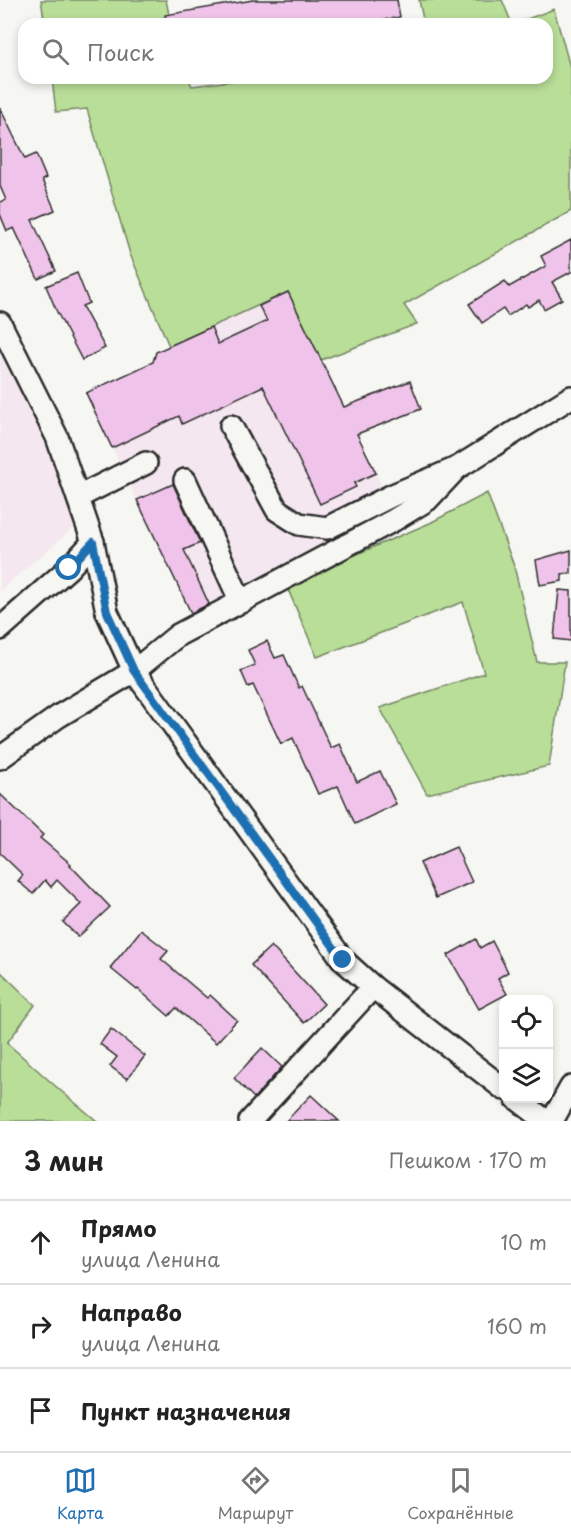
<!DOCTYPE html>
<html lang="ru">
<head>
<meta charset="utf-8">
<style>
	:root { --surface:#fff; --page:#f2f2f2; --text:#222; --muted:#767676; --line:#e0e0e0; --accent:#1f6fb2 }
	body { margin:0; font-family:"Playpen Sans",sans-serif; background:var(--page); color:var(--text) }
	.controls { position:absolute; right:18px; bottom:18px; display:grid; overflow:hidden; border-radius:12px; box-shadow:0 3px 9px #0003 }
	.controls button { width:54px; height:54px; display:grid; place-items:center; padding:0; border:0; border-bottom:2px solid var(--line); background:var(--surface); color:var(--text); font:30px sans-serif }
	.stop { position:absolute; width:18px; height:18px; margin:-14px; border:4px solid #1f6fb2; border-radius:50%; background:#fff }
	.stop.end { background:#1f6fb2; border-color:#fff; box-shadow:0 2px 6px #0008 }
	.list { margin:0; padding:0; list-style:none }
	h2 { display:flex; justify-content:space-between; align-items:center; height:78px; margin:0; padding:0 24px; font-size:26px }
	h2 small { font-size:20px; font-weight:400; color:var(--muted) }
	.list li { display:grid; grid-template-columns:39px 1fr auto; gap:18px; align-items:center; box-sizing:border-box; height:84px; padding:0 24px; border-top:2px solid var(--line) }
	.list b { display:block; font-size:22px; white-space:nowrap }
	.list p { margin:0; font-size:20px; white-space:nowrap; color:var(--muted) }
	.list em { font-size:20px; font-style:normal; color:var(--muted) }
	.icon { flex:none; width:33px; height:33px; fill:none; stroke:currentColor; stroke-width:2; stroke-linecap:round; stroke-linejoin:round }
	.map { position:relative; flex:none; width:571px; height:1121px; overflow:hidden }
	.search { position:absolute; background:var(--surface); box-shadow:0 3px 9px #0003; left:18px; right:18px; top:18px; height:66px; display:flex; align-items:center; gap:15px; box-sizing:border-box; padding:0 21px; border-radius:18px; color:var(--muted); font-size:22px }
	.sheet { height:330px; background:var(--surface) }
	nav { display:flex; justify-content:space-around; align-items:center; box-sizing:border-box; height:84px; border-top:2px solid var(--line); background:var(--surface); font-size:16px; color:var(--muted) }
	nav a { display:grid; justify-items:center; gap:3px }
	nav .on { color:var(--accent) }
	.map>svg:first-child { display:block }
	.built { fill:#f4e7f0 }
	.green { fill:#b9de98; stroke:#728462; stroke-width:1.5 }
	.building { fill:#f0c4ea; stroke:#2b2b2b; stroke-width:1.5 }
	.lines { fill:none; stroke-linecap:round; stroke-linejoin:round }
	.minor-casing { stroke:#2b2b2b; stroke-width:26 }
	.minor { stroke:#f6f6f2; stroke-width:21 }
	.route { stroke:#1f6fb2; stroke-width:8 }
</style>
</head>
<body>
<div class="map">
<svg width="571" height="1121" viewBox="0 0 571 1121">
	<rect width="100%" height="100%" fill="#f6f6f2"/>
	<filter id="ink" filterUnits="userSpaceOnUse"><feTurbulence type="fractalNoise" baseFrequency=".0167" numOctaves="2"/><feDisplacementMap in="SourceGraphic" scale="12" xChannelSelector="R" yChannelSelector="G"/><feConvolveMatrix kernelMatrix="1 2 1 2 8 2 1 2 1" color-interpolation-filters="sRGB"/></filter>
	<g filter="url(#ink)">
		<g class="built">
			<polygon points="288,292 376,473 391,508 257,581 191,613 86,393 153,362 156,352"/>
			<polygon points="0,349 54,461 77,525 0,590"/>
		</g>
		<g class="green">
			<polygon points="41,0 166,0 171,24 45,24"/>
			<polygon points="419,0 502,0 512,24 424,24"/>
			<polygon points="554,9 571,71 571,211 404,305 417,324 321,360 288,292 169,346 130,254 87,109 56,112 52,78 188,78 192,86 255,78 547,78 547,24 514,24"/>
			<polygon points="487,493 514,566 537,662 565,662 549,766 427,794 380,708 484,673 463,602 317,657 287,587 364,551 430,523"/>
			<polygon points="0,971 35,1005 7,1043 61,1091 97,1121 0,1121"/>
		</g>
		<g class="building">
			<polygon points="253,0 397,0 400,17 361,24 166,24 165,15"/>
			<polygon points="0,108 25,159 36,154 46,178 42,180 55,210 32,220 56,271 38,279 14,228 7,231 0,214 0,202 6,200 0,186"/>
			<polygon points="571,240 571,272 552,282 562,299 544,309 539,300 528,307 526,304 508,316 503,309 482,323 469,304 505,281 509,287 546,266 541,256"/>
			<polygon points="77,273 89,303 82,306 105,348 82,360 57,312 46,286"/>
			<polygon points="288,292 344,407 410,381 421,409 357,434 376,473 354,483 356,487 320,504 263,386 182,424 179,416 112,448 86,393 153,362 156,352 211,327 218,344 267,321 259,306"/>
			<polygon points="173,484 200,543 184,550 209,604 191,613 137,500"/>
			<polygon points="571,550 571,573 562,574 562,581 540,585 536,560"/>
			<polygon points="559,590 571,591 571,641 554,639"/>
			<polygon points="267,641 275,658 284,655 299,688 302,686 331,748 340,744 357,782 380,771 396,804 355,824 338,786 318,794 293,738 281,744 253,685 248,687 241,671 255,665 248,650"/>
			<polygon points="0,794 43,835 40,838 71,864 70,865 110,907 78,937 63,922 81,904 57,880 51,887 45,880 33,894 18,881 23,875 0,853"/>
			<polygon points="456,847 472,882 436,898 420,863"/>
			<polygon points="141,930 168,951 161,959 207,998 210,995 237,1020 216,1043 176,1008 169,1016 138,989 137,990 110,968"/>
			<polygon points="476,939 480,948 492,941 508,972 498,978 507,994 479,1009 448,955"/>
			<polygon points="271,946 324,1004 304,1023 251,965"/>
			<polygon points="111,1029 145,1056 127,1079 110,1066 117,1057 100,1044"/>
			<polygon points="262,1048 282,1067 254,1098 234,1078"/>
			<polygon points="311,1095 339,1121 286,1121"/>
		</g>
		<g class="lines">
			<g class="minor-casing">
				<g id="minor">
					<polyline points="0,323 57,437 93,542 107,612 134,671 343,960 373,987 504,1089"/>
					<polyline points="231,426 277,510 299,524 327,528 393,495 457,468 571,397"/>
					<polyline points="185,480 241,602"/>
					<polyline points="78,497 146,463"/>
					<polyline points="0,629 69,568 93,542"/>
					<polyline points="0,758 59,716 134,671 178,635 394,520 427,500 457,468"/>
					<polyline points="516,1098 546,1121"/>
					<polyline points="250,1121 373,987"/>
					<polyline points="552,1121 571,1087"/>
				</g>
			</g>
			<use href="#minor" class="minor"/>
		</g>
	</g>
	<g class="lines" filter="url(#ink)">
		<polyline class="route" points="69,568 93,542 107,612 134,671 343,960"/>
	</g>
</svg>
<div class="controls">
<button><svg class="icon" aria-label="locate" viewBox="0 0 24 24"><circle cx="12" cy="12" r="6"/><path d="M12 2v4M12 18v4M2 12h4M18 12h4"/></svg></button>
<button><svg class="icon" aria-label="layers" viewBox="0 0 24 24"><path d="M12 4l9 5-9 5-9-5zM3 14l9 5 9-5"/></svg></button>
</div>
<div class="stop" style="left:69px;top:568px"></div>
<div class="stop end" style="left:343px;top:960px"></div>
<div class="search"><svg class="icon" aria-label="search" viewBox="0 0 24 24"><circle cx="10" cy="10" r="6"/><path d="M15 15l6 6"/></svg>Поиск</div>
</div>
<section class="sheet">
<h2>3 мин<small>Пешком · 170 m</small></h2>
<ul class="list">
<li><svg class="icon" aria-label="ahead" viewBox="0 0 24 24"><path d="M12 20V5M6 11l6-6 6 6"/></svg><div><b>Прямо</b><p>улица Ленина</p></div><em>10 m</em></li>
<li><svg class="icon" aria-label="right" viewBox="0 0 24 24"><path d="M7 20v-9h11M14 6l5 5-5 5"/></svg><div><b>Направо</b><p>улица Ленина</p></div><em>160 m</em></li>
<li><svg class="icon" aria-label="arrive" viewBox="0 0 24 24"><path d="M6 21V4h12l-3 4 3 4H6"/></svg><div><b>Пункт назначения</b></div></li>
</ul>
</section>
<nav>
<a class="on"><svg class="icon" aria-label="map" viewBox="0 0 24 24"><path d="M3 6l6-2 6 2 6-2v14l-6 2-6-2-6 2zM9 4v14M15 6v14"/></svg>Карта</a>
<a><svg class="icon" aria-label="directions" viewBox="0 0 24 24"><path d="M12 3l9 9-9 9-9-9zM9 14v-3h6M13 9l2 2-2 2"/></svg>Маршрут</a>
<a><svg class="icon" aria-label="saved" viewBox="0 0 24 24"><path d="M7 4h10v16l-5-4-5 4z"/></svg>Сохранённые</a>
</nav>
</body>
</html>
